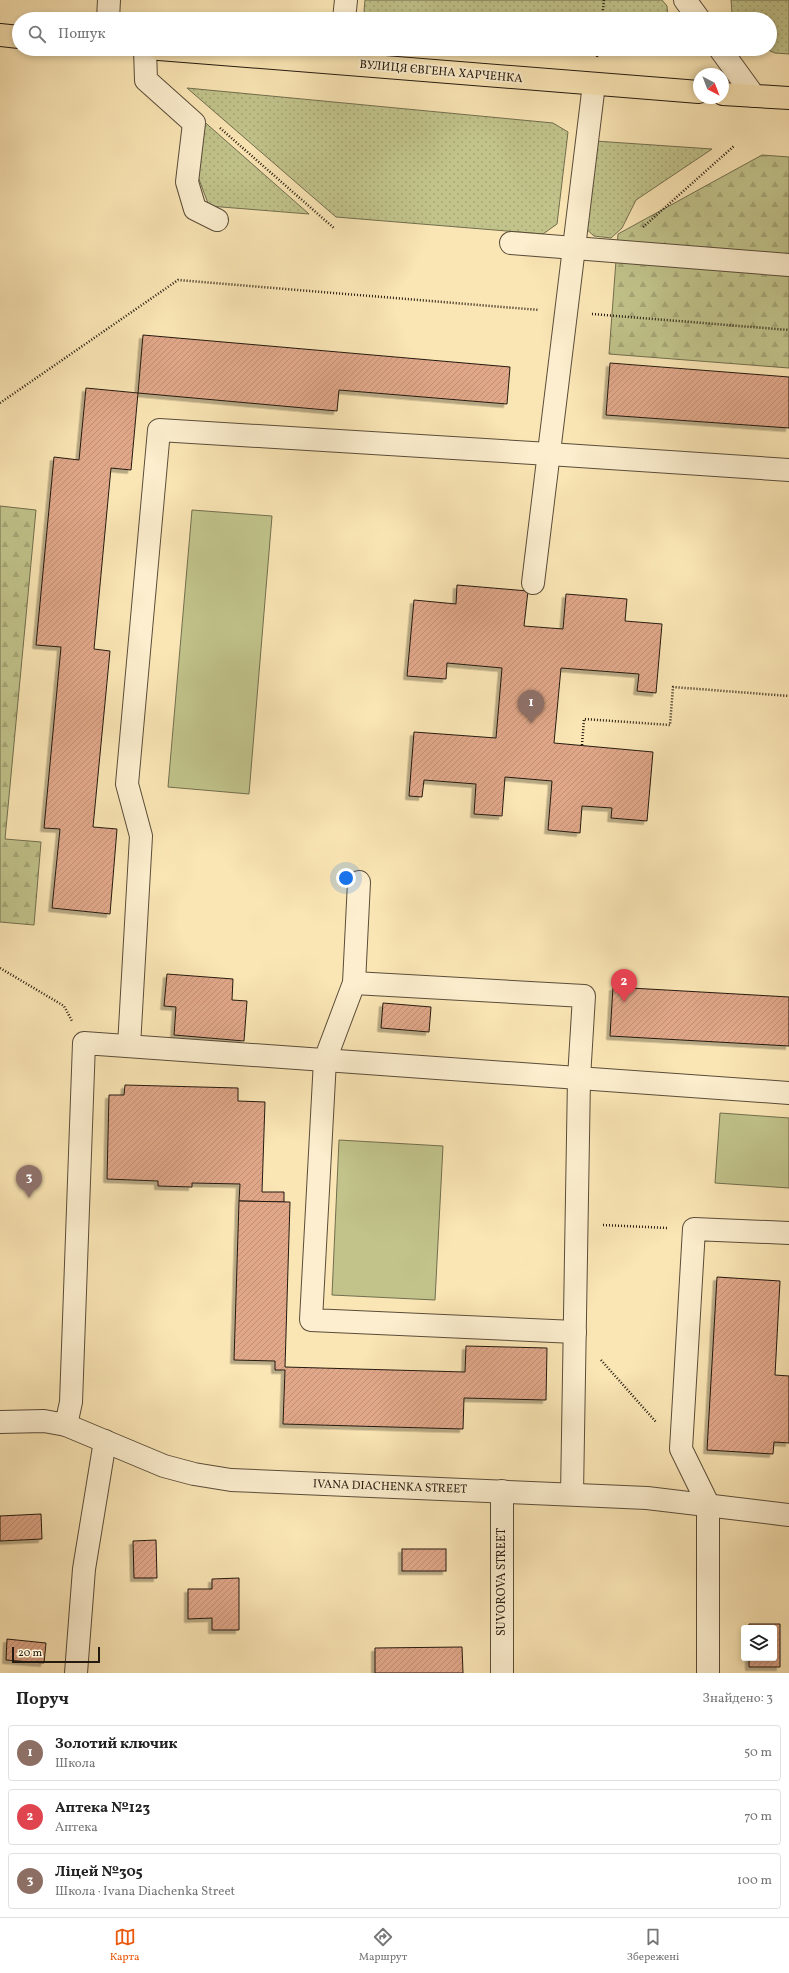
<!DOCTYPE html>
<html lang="uk">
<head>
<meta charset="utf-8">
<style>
	:root { --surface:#fff; --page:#f2f2f2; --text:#222; --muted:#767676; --line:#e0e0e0; --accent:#ea580c }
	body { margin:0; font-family:Vollkorn,serif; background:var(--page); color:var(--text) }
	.controls { position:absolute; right:12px; bottom:12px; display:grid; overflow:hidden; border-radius:4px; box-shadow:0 2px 6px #0003 }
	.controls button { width:36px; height:36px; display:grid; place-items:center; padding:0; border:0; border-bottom:1px solid var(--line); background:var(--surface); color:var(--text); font:20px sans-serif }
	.compass { position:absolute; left:693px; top:68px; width:36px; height:36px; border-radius:50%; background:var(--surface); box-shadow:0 2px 6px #0003; rotate:138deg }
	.scale { position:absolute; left:12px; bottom:10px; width:88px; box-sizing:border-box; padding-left:4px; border:2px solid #241a10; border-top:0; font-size:11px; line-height:14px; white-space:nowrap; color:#241a10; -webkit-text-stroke:3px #fceece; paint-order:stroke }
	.you { position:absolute; left:346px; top:878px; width:14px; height:14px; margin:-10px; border:3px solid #fff; border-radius:50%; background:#1a73e8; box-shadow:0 0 0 6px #1a73e833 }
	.badge { display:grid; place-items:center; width:26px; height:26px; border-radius:50%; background:var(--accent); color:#fff; font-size:13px; font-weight:700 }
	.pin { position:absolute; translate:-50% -33px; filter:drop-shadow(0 1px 2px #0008) }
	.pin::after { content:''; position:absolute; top:21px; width:14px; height:12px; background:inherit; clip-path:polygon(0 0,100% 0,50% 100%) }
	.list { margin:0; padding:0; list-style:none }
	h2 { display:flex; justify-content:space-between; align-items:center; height:52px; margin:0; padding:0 16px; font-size:17px }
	h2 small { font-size:13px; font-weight:400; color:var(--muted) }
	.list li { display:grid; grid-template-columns:26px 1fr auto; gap:12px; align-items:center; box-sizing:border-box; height:56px; margin:0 8px 8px; padding:0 8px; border:1px solid var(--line); border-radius:4px }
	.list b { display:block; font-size:15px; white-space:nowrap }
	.list p { margin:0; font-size:13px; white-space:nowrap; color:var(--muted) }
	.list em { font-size:13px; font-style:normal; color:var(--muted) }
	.icon { flex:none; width:22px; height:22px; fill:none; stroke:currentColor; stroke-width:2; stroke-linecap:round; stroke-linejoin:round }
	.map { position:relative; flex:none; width:789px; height:1673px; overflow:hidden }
	.search { position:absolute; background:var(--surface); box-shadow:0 2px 6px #0003; left:12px; right:12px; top:12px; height:44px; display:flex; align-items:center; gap:10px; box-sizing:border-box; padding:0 14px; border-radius:22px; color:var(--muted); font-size:15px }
	.sheet { height:244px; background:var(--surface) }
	nav { display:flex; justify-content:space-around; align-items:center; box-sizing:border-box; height:56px; border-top:1px solid var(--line); background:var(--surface); font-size:11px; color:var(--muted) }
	nav a { display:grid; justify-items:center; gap:2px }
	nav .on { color:var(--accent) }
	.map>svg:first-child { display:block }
	.grass { fill:url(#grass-dots); stroke:#726e4e }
	.forest { fill:url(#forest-firs); stroke:#726e4e }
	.park { fill:#c1c38b; stroke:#726e4e }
	.building { fill:url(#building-hatch); stroke:#241a10; filter:url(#shadow) }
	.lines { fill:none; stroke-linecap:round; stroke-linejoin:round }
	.minor-casing { stroke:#5a4d39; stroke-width:24 }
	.major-casing { stroke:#241a10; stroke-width:24 }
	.path { stroke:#241a10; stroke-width:2.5; stroke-dasharray:1 2; stroke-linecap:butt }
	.minor { stroke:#fceece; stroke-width:22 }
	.major { stroke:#fae5b4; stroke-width:22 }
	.labels { text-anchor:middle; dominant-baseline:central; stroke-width:4; stroke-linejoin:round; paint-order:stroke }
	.street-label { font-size:12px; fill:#241a10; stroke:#fceece }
</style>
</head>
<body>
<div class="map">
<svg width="789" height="1673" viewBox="0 0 789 1673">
	<defs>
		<pattern id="grass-dots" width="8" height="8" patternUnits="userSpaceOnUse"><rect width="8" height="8" fill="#c1c38b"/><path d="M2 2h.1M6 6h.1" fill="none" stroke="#a6a777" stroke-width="1.8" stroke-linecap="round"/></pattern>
		<pattern id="forest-firs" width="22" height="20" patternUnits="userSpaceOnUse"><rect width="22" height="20" fill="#c1c38b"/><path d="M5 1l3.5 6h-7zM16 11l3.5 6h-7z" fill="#a6a777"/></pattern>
		<pattern id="building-hatch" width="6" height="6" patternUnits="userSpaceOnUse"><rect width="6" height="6" fill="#e0a789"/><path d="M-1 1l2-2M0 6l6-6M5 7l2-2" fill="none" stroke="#c08f75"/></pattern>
		<filter id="shadow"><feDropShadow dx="-3.5" dy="3.5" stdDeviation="0" flood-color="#0004"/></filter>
	</defs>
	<rect width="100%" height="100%" fill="#fae5b4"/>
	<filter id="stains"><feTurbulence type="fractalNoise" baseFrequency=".005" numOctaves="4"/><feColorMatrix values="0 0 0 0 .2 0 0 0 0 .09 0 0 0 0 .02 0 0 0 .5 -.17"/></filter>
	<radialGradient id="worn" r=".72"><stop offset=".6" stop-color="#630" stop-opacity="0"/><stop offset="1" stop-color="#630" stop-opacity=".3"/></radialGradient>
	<g class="grass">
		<polygon points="365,0 662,0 667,6 668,19 370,19 364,11"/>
		<polygon points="731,0 789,0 789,54 775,53 766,49 770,49 770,19 736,19 732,12"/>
		<polygon points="187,88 553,123 568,132 557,224 543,234 336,217"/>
		<polygon points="200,118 309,214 209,206 197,174"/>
		<polygon points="595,141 712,149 636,200 622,228 611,238 594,236 583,226"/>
	</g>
	<g class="forest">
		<polygon points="762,155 789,157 789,368 609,354 618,234"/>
		<polygon points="0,506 36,510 5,839 41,842 34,925 0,922"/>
	</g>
	<g class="park">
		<polygon points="192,510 272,516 249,794 168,787"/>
		<polygon points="720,1113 789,1118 789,1188 715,1183"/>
		<polygon points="339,1140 443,1146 435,1300 332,1295"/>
	</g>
	<g class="building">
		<polygon points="143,335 510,367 507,404 339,390 337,411 138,393"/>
		<polygon points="610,363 789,377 789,428 606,415"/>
		<polygon points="86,388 138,393 131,470 111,468 94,649 110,651 93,827 117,829 110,914 52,908 60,829 44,828 61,647 36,645 54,457 79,460"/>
		<polygon points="457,585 528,591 524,626 563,629 566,594 627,599 625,621 662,624 656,693 637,691 639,674 561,668 554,743 653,752 647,821 611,818 612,808 582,806 580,833 548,830 552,781 505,777 502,816 474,814 476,784 424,780 422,797 409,796 414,732 496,738 502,668 447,663 446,679 407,676 414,600 456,604"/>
		<polygon points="167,974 233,979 232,1000 247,1001 244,1041 174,1035 176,1007 164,1006"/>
		<polygon points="613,987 789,997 789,1046 610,1036"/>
		<polygon points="383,1003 431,1007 429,1032 381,1028"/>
		<polygon points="125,1085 238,1088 238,1101 265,1102 262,1192 284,1192 284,1202 239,1201 240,1184 192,1183 192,1187 158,1186 158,1181 107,1179 109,1095 124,1095"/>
		<polygon points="239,1201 290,1202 285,1367 465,1372 466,1346 547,1348 546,1400 464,1398 463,1429 283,1424 285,1370 275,1370 275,1361 234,1360"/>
		<polygon points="717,1277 780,1281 775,1375 789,1376 789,1443 774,1442 773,1454 707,1450"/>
		<polygon points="41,1514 42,1539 0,1541 0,1516"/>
		<polygon points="156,1540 157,1578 134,1578 133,1541"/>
		<rect x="402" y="1549" width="44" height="22"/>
		<polygon points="239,1578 239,1630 212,1630 212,1618 188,1619 188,1589 212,1589 212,1579"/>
		<polygon points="749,1624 780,1624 780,1667 749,1667 749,1658 774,1658 774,1628 749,1628"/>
		<polygon points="7,1639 46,1643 44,1663 6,1660"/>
		<polygon points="462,1647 463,1673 375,1673 375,1648"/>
	</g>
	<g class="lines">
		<g class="minor-casing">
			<g id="minor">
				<polyline points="685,0 699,19"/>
				<polyline points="108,19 109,0"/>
				<polyline points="344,19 346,0"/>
				<polyline points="145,49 146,80 194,123 187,182 195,209 217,220"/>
				<polyline points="720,49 754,96"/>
				<polyline points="511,243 789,265"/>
				<polyline points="533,583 594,84"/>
				<polyline points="359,882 354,983 325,1060 311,1320 575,1332"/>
				<polyline points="354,983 584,996 579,1078 572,1494"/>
				<polyline points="129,1046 141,836 127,784 159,430 549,454 789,470"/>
				<polyline points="0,1422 44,1421 66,1425 164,1466 194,1474 231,1480 647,1498 789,1515"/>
				<polyline points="66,1425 71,1402 84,1043 789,1093"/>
				<polyline points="76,1673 84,1569 105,1441"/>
				<polyline points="502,1673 502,1491"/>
				<polyline points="708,1673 708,1504 681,1449 694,1229 789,1233"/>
			</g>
		</g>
		<g class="major-casing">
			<g id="major">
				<polyline points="0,35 19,37"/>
				<polyline points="159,49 699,92"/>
				<polyline points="723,94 789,98"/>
			</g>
		</g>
		<g class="path">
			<polyline points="602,19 604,0"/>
			<polyline points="597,57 598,49"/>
			<polyline points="220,128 335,229"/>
			<polyline points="643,227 734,146"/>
			<polyline points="592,314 789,330"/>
			<polyline points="0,403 178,280 539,310"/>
			<polyline points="582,745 584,719 670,725 673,687 789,696"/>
			<polyline points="0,968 64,1006 72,1021"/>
			<polyline points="603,1225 668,1228"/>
			<polyline points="601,1360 656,1422"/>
		</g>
		<use href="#minor" class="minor"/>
		<use href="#major" class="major"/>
	</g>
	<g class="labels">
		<g class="street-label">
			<text transform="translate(441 72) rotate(5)">ВУЛИЦЯ ЄВГЕНА ХАРЧЕНКА</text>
			<text transform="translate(390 1487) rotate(2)">IVANA DIACHENKA STREET</text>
			<text transform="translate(502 1582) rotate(-90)">SUVOROVA STREET</text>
		</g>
	</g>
	<rect width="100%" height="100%" filter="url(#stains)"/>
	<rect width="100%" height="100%" fill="url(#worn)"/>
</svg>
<div class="controls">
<button><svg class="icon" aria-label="layers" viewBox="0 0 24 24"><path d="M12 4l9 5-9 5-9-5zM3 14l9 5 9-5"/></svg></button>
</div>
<svg class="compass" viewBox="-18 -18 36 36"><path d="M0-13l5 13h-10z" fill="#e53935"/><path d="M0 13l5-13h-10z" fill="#767676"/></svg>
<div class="scale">20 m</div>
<div class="you"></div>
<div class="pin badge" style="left:531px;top:723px;background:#8d6e63">1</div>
<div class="pin badge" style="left:624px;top:1002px;background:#e0444e">2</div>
<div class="pin badge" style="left:29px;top:1198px;background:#8d6e63">3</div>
<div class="search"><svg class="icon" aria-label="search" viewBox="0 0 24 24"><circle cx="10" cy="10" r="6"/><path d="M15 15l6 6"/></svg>Пошук</div>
</div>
<section class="sheet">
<h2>Поруч<small>Знайдено: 3</small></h2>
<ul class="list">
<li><span class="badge" style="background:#8d6e63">1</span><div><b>Золотий ключик</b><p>Школа</p></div><em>50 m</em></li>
<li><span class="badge" style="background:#e0444e">2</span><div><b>Аптека №123</b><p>Аптека</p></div><em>70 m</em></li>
<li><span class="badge" style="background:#8d6e63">3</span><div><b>Ліцей №305</b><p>Школа · Ivana Diachenka Street</p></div><em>100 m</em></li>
</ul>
</section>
<nav>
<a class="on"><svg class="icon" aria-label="map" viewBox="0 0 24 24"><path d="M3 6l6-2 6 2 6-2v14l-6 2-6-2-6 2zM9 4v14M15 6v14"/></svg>Карта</a>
<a><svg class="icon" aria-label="directions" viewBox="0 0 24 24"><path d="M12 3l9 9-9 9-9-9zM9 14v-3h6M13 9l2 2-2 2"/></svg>Маршрут</a>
<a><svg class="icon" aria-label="saved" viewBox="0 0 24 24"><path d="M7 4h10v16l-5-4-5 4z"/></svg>Збережені</a>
</nav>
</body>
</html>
